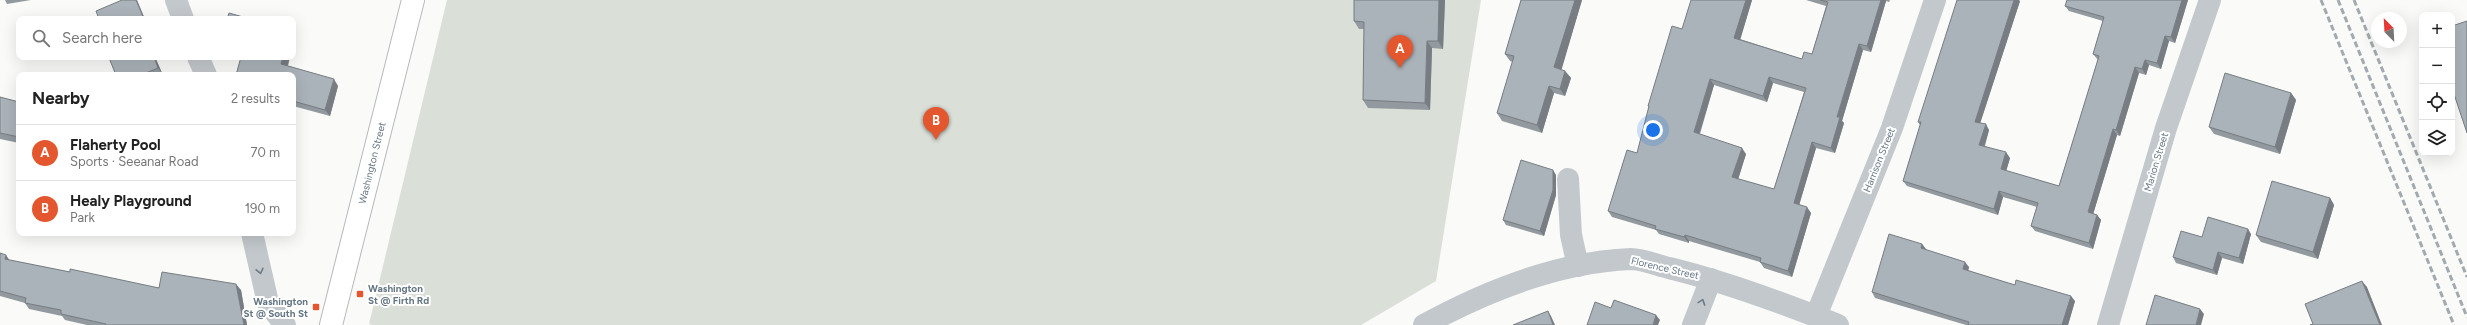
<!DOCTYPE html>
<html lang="en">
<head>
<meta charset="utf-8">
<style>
	:root { --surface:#fff; --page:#f2f2f2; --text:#222; --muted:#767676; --line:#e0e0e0; --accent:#e4572e }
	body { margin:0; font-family:Figtree,sans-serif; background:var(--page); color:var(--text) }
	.controls { position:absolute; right:12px; top:12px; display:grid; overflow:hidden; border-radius:8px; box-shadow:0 4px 16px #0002 }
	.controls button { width:36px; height:36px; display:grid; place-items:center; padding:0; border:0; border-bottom:1px solid var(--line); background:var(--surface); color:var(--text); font:20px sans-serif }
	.compass { position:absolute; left:2371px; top:12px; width:36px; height:36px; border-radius:50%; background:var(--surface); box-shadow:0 4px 16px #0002; rotate:336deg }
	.you { position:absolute; left:1653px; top:130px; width:14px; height:14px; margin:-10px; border:3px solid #fff; border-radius:50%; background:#1a73e8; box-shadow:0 0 0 6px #1a73e833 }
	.badge { display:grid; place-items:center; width:26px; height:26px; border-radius:50%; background:var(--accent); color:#fff; font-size:13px; font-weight:700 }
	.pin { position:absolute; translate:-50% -33px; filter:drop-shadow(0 1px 2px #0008) }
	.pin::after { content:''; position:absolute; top:21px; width:14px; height:12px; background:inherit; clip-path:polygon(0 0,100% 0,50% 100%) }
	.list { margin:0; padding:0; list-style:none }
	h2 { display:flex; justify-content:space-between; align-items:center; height:52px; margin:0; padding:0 16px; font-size:17px }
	h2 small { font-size:13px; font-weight:400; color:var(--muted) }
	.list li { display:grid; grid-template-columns:26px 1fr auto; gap:12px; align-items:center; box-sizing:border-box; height:56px; padding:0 16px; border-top:1px solid var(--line) }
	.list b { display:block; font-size:15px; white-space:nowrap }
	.list p { margin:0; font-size:13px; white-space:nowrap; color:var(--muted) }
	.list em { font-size:13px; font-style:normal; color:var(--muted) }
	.icon { flex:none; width:22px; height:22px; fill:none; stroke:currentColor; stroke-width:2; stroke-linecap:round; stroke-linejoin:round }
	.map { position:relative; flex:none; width:2467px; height:325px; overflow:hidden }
	.search { position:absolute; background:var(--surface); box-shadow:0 4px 16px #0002; left:16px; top:16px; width:280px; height:44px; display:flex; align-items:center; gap:10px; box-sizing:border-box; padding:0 14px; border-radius:8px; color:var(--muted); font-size:15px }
	.panel { position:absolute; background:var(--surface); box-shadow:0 4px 16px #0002; left:16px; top:72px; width:280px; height:164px; border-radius:8px }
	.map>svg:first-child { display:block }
	.green { fill:#dadfd7 }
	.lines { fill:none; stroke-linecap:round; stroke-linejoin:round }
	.major-casing { stroke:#b5babe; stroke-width:24 }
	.minor { stroke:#c3c8cc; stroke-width:22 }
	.major { stroke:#fff; stroke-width:22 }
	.rail { stroke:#a2aab0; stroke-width:3; stroke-dasharray:6 3; stroke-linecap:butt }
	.wall { fill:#929a9f; fill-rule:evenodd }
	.shaded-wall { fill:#777d82 }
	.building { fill:#aab3b9; stroke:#777d82; fill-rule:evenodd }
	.oneway { stroke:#6a7a87 }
	.poi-dot { fill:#e4572e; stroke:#fff; stroke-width:1.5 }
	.labels { text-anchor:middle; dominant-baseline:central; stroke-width:4; stroke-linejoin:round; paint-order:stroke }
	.street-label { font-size:10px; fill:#657683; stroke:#fff }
	.poi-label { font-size:10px; font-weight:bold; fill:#657683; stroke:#fff; text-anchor:start }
</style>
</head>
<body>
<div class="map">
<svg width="2467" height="325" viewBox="0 0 2467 325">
	<rect width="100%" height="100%" fill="#fafaf8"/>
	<polygon class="green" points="447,0 1481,0 1436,281 1361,325 372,325 369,324"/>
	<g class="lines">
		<g class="major-casing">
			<polyline id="major" points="331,325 413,0"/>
		</g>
		<g class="minor">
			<polyline points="176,0 183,19"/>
			<polyline points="198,57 206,75"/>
			<polyline points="1568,179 1571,235 1578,266"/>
			<polyline points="252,233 268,303 285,325"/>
			<polyline points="1816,316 1892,128 1935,0"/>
			<path d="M1424,325C1486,291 1559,262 1631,259C1642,259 1657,265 1669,268C1727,282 1783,303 1838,325"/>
			<polyline points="1693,325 1711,279"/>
			<polyline points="2108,325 2166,128 2210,0"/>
		</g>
		<use href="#major" class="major"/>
		<g class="rail">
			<polyline points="2321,0 2454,325"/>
			<polyline points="2338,0 2467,317"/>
			<polyline points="2354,0 2467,277"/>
		</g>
	</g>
	<g class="wall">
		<polygon points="5,0 31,0 7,4"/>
		<polygon points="1354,0 1445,0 1443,49 1432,48 1430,110 1368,108 1363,100 1364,29 1359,29 1354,21"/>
		<polygon points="1521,0 1582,0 1561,69 1565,71 1571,78 1565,96 1554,93 1542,133 1502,121 1497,113 1513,62 1510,61 1505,54"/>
		<path d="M1752,0L1740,39L1802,59L1812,54L1826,6L1806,0H1890L1889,2L1886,1L1871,52L1863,50L1842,121L1844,123L1835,153L1816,148L1799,205L1811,213L1792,277L1764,268L1760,262L1689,241V243L1659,234L1656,230L1612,217L1608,211L1637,153L1649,108L1648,106L1682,29ZM1773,83L1804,92L1774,189L1738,179L1746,154L1700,134L1714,85L1767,102Z"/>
		<polygon points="2188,0 2175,43 2169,41 2161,69 2149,65 2146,75 2139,73 2120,136 2117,135 2093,214 2097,215 2101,220 2093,249 2035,231 2031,226 2037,207 2003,197 1998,215 1907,186 1903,181 1920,125 1918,122 2020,1 1980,123 1989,130 1985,146 2010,158 2006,171 2059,186 2098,60 2093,54 2103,21 2069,11 2065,6"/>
		<polygon points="110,57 155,57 162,73 157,75 116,75"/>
		<polygon points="241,57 290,57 288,66 338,86 330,116 293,106 293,75"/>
		<polygon points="2291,93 2296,100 2280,154 2214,134 2209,127"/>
		<polygon points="0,97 19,102 19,143 0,139"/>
		<polygon points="1556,175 1556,195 1544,236 1506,225 1503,220"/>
		<polygon points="2330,198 2334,205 2318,259 2261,242 2256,235"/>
		<polygon points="2251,234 2243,264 2222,258 2217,275 2176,263 2173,257 2202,237"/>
		<polygon points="1922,244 1926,250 1969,267 1968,271 2015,285 2075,301 2068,325 1966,325 1875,298 1872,292"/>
		<polygon points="0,253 9,260 70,272 159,288 241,290 247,325 87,325 65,320 62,316 29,309 25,303 0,296"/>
	</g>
	<g class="shaded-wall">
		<polygon points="136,0 137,0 145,19 144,19"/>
		<polygon points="1439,0 1445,0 1443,49 1438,41"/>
		<polygon points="1575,0 1582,0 1560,75 1554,67"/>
		<polygon points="1746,0 1752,0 1739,44 1734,38"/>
		<polygon points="1881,0 1886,0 1886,1 1871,52 1867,46"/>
		<polygon points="2014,0 2019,0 2020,1 1979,127 1975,122"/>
		<polygon points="2182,0 2188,0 2175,43 2171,37"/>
		<polygon points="293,33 296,37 293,46"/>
		<polygon points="2165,36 2169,41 2161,69 2157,63"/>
		<polygon points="1427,41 1432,48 1430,110 1425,103"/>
		<polygon points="1859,44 1863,50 1842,121 1844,123 1835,153 1831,148 1837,117"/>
		<polygon points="154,57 155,57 162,73 158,68"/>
		<polygon points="283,57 290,57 286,71 281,64"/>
		<polygon points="2145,60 2149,65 2146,75 2142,69"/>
		<polygon points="2135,67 2139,73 2120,136 2116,130"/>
		<polygon points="1565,71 1571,78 1565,96 1560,89"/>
		<polygon points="1769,77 1773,83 1767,102 1763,96"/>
		<polygon points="334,79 338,86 330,116 325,110"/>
		<polygon points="1710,79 1714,85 1698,138 1694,132"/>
		<polygon points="1549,86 1554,93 1542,133 1537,125"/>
		<polygon points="2291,93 2296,100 2280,154 2275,147"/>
		<polygon points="1986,124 1989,130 1983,150 1979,145"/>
		<polygon points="2113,129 2117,135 2092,218 2088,212"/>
		<polygon points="1812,142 1816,148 1798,209 1794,203"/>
		<polygon points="1742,148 1746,154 1737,183 1732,177"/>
		<polygon points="2006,152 2010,158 2005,175 2001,169"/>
		<polygon points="1553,170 1556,175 1556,195 1544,236 1540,231"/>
		<polygon points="1999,191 2003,197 1998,215 1994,209"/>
		<polygon points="2330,198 2334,205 2318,259 2313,252"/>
		<polygon points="1807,207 1811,213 1792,277 1788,271"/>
		<polygon points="2097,215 2101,220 2093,249 2089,243"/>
		<polygon points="2248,229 2251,234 2243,264 2239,258"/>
		<polygon points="1685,235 1689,241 1689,243 1684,237"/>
		<polygon points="1922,244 1926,249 1925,254 1921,248"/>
		<polygon points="2218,252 2222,258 2217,275 2213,270"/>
		<polygon points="6,255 10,261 5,259"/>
		<polygon points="1965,262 1969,267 1967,275 1963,269"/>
		<polygon points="2362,281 2367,287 2382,325 2380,325"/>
		<polygon points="236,284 241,290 247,325 244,325"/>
		<polygon points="2071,296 2075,301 2068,325 2062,325"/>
		<polygon points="2200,309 2204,314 2201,325 2196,325"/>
		<polygon points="1548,311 1551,316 1555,325 1553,325"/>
		<polygon points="1656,315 1660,320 1658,325 1653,325"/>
	</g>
	<g class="building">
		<polygon points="122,0 136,0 144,19 99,19 96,11"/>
		<polygon points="1354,0 1439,0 1438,41 1427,41 1425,103 1363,100 1364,22 1354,21"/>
		<polygon points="1521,0 1575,0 1554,67 1565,71 1560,89 1549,86 1537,125 1497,113 1514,56 1505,54"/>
		<path d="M1691,0H1746L1734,38L1802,59L1804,52L1812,54L1828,2L1820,0H1881L1867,46L1859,44L1837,117H1840L1831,148L1812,142L1794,203L1807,207L1788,271L1760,262L1761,258L1685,235L1684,237L1655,229L1656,226L1608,211L1627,150L1637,153L1649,106H1648L1672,26L1682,29ZM1769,77L1806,88L1774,189L1732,177L1742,148L1694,132L1710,79L1763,96Z"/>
		<polygon points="1957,0 2014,0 1975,122 1986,124 1979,145 2006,152 2001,169 2059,186 2099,56 2093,54 2104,17 2065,6 2067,0 2182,0 2171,37 2165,36 2157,63 2145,60 2142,69 2135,67 2116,130 2113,129 2088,212 2097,215 2089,243 2031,226 2038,203 1999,191 1994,209 1903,181 1921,122 1918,122"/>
		<polygon points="229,13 250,19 227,19"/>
		<polygon points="2467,21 2467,133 2452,88 2452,26"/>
		<polygon points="110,57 154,57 158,68 141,75 116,75 109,58"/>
		<polygon points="241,57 283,57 281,64 334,79 325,110 293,101 293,75 236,75"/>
		<polygon points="2225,73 2291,93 2275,147 2209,127"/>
		<polygon points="0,97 19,102 19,137 0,133"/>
		<polygon points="1521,160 1553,170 1553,190 1540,231 1503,220"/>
		<polygon points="2272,181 2330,198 2313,252 2256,235"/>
		<polygon points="2208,217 2248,229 2239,258 2218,252 2213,270 2173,257 2181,231 2202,237"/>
		<polygon points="1889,234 1922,244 1921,248 1965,262 1963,269 2015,285 2016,280 2071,296 2062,325 1968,325 1969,322 1872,292"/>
		<polygon points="0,253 6,255 5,259 70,272 70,269 159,288 162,272 236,284 244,325 105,325 106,324 61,314 61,310 25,303 26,298 0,291"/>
		<polygon points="2362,281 2380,325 2310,325 2313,324 2305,304"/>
		<polygon points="2155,295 2200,309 2196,325 2146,325"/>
		<polygon points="1614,300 1656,315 1653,325 1587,325 1595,302 1611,308"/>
		<polygon points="1548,311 1553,325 1513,325"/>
	</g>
	<defs><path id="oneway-chevron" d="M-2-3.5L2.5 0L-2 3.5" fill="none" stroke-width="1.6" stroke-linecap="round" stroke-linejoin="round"/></defs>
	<g class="oneway">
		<use href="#oneway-chevron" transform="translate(260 271) rotate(77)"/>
		<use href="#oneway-chevron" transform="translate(1702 302) rotate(-70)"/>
	</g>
	<g class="poi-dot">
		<rect x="356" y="290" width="8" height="8" rx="2"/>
		<rect x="312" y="303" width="8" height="8" rx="2"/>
	</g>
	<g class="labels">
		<g class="street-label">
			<text transform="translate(1879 160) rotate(-68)">Harrison Street</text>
			<text transform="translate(2156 162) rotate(-73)">Marion Street</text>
			<text transform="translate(372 163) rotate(-76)">Washington Street</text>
			<text transform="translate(1665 268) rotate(13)">Florence Street</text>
		</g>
		<g class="poi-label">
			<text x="368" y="288">Washington<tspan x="368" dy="12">St @ Firth Rd</tspan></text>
			<text x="308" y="301" text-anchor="end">Washington<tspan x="308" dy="12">St @ South St</tspan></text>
		</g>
	</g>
</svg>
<div class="controls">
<button>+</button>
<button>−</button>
<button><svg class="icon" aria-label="locate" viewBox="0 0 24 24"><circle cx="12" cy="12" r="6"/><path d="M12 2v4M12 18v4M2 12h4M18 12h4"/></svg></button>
<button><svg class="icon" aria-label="layers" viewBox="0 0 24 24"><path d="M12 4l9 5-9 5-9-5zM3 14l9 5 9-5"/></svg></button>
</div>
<svg class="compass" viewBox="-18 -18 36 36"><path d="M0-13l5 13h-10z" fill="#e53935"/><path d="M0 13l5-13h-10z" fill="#767676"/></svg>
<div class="you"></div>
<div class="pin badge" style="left:1400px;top:68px">A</div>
<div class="pin badge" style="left:936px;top:140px">B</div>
<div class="search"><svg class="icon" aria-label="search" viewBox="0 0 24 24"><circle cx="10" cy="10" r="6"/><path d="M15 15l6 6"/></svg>Search here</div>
<section class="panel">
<h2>Nearby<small>2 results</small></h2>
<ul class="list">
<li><span class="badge">A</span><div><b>Flaherty Pool</b><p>Sports · Seeanar Road</p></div><em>70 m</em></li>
<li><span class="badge">B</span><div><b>Healy Playground</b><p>Park</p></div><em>190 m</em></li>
</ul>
</section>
</div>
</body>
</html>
